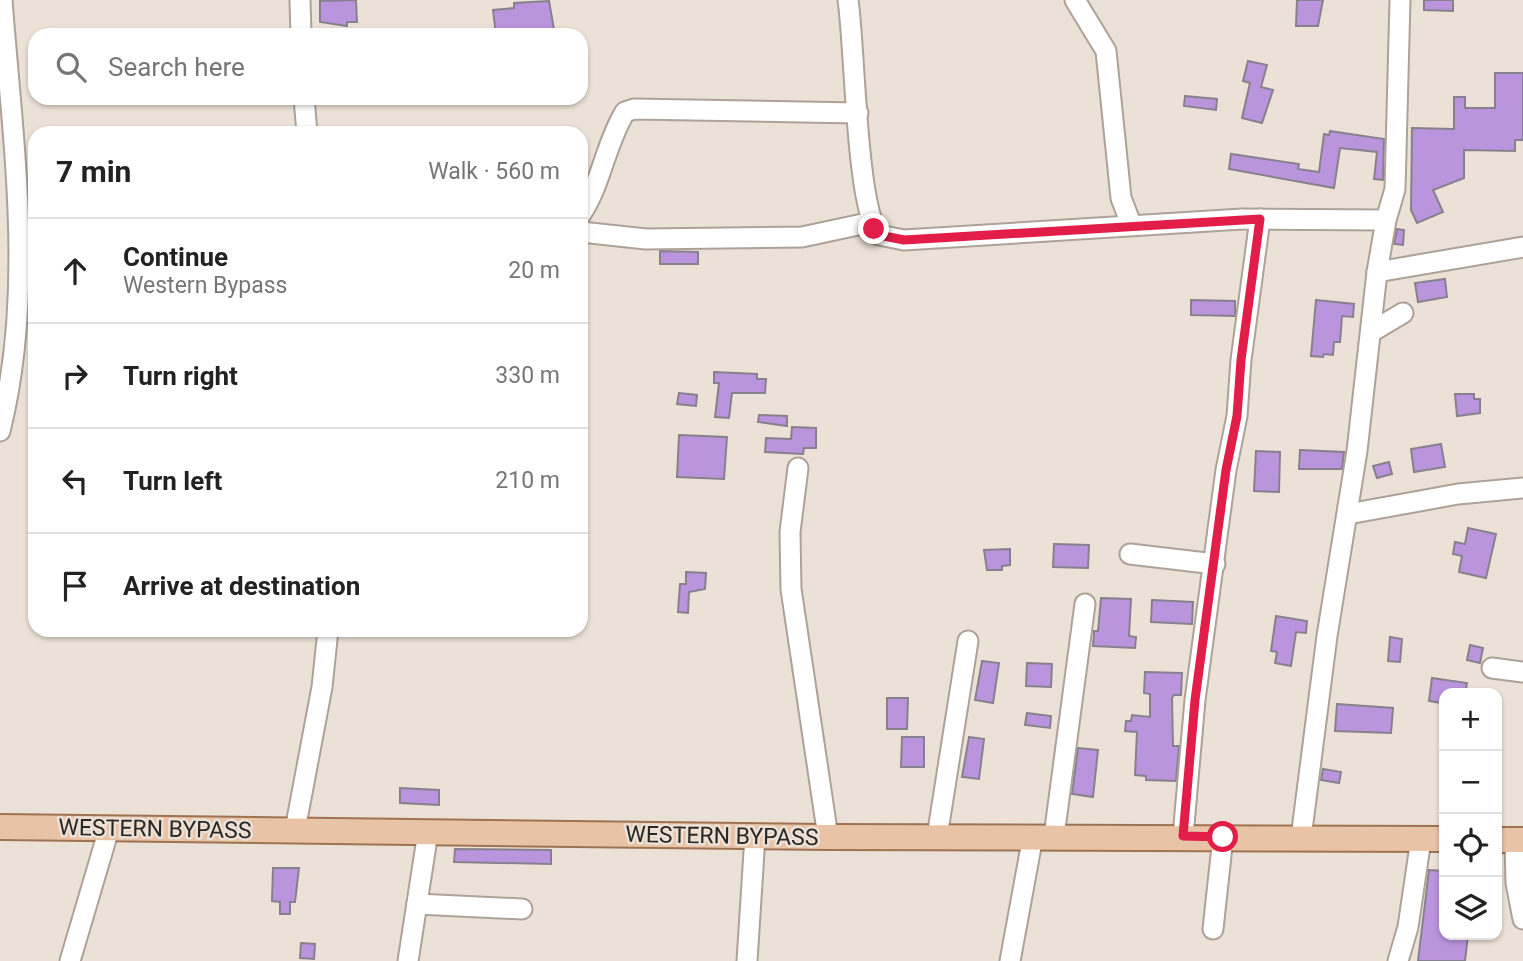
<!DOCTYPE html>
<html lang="en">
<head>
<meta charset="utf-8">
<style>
	:root { --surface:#fff; --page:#f2f2f2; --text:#222; --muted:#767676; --line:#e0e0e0 }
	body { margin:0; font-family:Roboto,sans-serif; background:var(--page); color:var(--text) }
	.controls { position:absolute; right:21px; bottom:21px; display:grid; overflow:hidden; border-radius:14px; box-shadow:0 2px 5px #0004 }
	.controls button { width:63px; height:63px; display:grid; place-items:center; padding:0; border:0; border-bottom:2px solid var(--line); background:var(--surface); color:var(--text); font:35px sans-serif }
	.stop { position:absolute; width:21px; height:21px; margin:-16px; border:5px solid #e11d48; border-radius:50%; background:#fff }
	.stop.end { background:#e11d48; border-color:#fff; box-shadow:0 2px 7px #0008 }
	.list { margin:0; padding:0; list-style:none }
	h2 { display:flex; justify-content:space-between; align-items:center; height:91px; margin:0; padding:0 28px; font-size:30px }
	h2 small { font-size:23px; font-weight:400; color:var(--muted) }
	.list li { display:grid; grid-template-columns:46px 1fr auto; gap:21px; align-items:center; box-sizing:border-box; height:105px; padding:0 28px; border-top:2px solid var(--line) }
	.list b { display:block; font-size:26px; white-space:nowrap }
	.list p { margin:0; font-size:23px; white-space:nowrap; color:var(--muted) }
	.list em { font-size:23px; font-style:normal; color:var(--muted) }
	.icon { flex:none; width:38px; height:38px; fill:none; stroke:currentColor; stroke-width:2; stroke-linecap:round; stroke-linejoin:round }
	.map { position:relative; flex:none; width:1523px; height:961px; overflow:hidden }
	.search { position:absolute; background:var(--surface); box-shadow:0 2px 5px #0004; left:28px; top:28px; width:560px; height:77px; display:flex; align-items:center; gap:18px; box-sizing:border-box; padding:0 24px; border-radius:21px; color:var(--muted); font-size:26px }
	.panel { position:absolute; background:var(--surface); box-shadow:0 2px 5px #0004; left:28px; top:126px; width:560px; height:511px; border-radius:21px }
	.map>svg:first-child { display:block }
	.building { fill:#ba94dd; stroke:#87818d; stroke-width:2 }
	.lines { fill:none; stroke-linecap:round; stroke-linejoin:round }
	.minor-casing { stroke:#aca297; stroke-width:23 }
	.major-casing { stroke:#9e7352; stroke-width:28 }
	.minor { stroke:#fff; stroke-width:19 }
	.major { stroke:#e9c3a6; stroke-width:24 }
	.route { stroke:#e11d48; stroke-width:9 }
	.labels { text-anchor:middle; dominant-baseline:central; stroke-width:5; stroke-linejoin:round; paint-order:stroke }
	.street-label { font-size:23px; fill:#2c2824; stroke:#ece1d6 }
</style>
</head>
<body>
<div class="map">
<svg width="1523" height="961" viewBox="0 0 1523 961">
	<rect width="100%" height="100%" fill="#ece1d6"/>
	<g class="building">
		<polygon points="356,0 357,22 347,22 347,26 320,22 320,1"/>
		<polygon points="1297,0 1323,0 1318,26 1296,26"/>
		<polygon points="1424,0 1453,0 1453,11 1424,10"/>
		<polygon points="549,1 555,35 496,35 493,10 514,8 514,3"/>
		<polygon points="1248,61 1267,65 1261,87 1273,90 1262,123 1242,118 1250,83 1243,81"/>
		<polygon points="1495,73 1523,73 1523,140 1515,140 1515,151 1464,150 1464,178 1433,190 1443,212 1417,223 1411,210 1412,128 1454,129 1454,97 1465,97 1465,108 1495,108"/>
		<polygon points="1185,96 1217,99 1216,110 1184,106"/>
		<polygon points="1330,131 1384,139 1383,180 1374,179 1377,152 1340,148 1334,188 1229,169 1231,154 1299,164 1298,169 1319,172 1324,134 1329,135"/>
		<polygon points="1397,229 1404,230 1403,245 1394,244"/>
		<polygon points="660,251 698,252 698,264 660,264"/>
		<polygon points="1445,279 1447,297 1418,302 1415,283"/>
		<polygon points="1191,300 1235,301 1235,316 1191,315"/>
		<polygon points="1316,300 1354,304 1353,317 1342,316 1340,342 1334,342 1333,355 1324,354 1323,357 1311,356"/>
		<polygon points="714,372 757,374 757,379 766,379 765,393 732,393 729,418 715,417 719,383 714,383"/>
		<polygon points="679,393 697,395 696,406 677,404"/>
		<polygon points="1455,394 1474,394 1474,399 1480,399 1480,413 1457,416"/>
		<polygon points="759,415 787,416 787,426 758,422"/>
		<polygon points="792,427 816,428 816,448 804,448 803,454 765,452 766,438 791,439"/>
		<polygon points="679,435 727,437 724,479 677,477"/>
		<polygon points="1441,444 1445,467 1414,472 1411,449"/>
		<polygon points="1300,450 1344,452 1342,469 1299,469"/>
		<polygon points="1256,451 1280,452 1279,492 1254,491"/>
		<polygon points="1389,462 1392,474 1377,478 1373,466"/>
		<polygon points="1468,528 1496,534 1486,578 1459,572 1462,556 1453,554 1455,542 1465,544"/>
		<polygon points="1054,544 1089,545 1088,568 1053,567"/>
		<polygon points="1010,549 1010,565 1002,566 1002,570 987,570 984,550"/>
		<polygon points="686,572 706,573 705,589 689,592 688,613 678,612 680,584 686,584"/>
		<polygon points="1101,598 1131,599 1129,636 1136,637 1135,648 1093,646 1094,631 1098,631"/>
		<polygon points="1152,600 1193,602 1192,624 1151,622"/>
		<polygon points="1276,616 1307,621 1306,633 1296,632 1291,666 1275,663 1277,652 1271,651"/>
		<polygon points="1390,637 1402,639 1400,662 1388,661"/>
		<polygon points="1470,645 1483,648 1480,663 1467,660"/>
		<polygon points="982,661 999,663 993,703 975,700"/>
		<polygon points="1027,663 1052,664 1051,687 1026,686"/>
		<polygon points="1145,672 1182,673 1181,695 1174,695 1172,698 1173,746 1179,746 1176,781 1146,780 1146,776 1135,775 1137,732 1125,731 1126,721 1131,721 1132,715 1150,717 1150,694 1144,693"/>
		<polygon points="1432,678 1467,683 1465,693 1444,693 1441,703 1429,701"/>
		<polygon points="887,698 908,698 907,729 887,729"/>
		<polygon points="1337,704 1393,708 1391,733 1335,731"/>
		<polygon points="1027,713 1051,716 1050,728 1025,725"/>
		<polygon points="902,737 924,737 924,767 901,767"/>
		<polygon points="969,737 984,739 979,779 962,777"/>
		<polygon points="1078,748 1098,750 1093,797 1072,794"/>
		<polygon points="1323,769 1341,772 1339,783 1321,780"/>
		<polygon points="400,788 439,790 439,805 400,803"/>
		<polygon points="455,849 551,850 551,864 454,862"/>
		<polygon points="273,868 299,868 295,902 290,902 290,914 280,914 280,902 272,901"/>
		<polygon points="1429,870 1444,871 1444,935 1468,935 1465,961 1418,961"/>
		<polygon points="301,943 315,944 314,959 300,958"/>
	</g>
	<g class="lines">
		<g class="minor-casing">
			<g id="minor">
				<polyline points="300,0 301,35"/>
				<path d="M848,0C855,46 856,207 879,235L904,240L1242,219L1386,220"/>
				<polyline points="1075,0 1106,51 1121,198 1131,224"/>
				<polyline points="304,98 307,133"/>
				<path d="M581,214C602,182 605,145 625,112L634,109L858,113"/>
				<polyline points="581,232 646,239 802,237 872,222"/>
				<polyline points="1377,272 1523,247"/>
				<polyline points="1371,332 1403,313"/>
				<path d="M0,431C35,290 13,144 2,0"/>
				<polyline points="798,468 790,532 791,589 828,837"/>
				<polyline points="1348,514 1458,494 1523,488"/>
				<polyline points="1130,554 1215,564"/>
				<polyline points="1492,668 1523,672"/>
				<polyline points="295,830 322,687 328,630"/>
				<polyline points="1054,836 1085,604"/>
				<polyline points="1183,836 1195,700 1226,470 1237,416 1241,360 1260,219"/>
				<polyline points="937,837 968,641"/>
				<polyline points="1301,838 1327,636 1357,451 1377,272 1386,220 1395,189 1400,0"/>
				<polyline points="1515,840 1516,883 1523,919"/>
				<polyline points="417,904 522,909"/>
				<polyline points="1213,929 1223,837"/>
				<polyline points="70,961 109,829"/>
				<polyline points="408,961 428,832"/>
				<polyline points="747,961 755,836"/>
				<polyline points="1010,961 1033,836"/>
				<polyline points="1398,961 1408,927 1421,839"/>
			</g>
		</g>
		<g class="major-casing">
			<g id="major">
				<polyline points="0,827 828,837 1444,839"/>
				<polyline points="1497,840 1523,840"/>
			</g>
		</g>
		<use href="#minor" class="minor"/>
		<use href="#major" class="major"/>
	</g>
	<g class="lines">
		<polyline class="route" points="874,229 879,235 904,240 1260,219 1241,360 1237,416 1226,470 1195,700 1183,836 1223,837"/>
	</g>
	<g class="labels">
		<g class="street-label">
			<text transform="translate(155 829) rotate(1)">WESTERN BYPASS</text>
			<text transform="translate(722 836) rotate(1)">WESTERN BYPASS</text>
		</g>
	</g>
</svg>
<div class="controls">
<button>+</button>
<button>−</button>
<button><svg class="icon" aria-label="locate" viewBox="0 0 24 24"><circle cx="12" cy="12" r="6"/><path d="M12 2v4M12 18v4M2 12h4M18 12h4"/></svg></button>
<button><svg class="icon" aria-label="layers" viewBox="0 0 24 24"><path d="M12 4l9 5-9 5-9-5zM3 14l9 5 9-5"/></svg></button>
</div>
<div class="stop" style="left:1223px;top:837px"></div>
<div class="stop end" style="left:874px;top:229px"></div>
<div class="search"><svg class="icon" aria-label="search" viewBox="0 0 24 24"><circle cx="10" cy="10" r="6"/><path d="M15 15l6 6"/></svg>Search here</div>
<section class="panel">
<h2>7 min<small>Walk · 560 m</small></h2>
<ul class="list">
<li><svg class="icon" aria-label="ahead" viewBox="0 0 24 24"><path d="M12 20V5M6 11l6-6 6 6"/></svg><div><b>Continue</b><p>Western Bypass</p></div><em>20 m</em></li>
<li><svg class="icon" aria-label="right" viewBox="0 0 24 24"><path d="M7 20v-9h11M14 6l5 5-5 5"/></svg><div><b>Turn right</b></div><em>330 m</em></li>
<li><svg class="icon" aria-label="left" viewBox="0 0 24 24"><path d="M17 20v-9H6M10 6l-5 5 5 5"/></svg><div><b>Turn left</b></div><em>210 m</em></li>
<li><svg class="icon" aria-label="arrive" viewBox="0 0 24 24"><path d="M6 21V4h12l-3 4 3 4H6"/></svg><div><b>Arrive at destination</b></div></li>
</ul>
</section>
</div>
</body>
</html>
